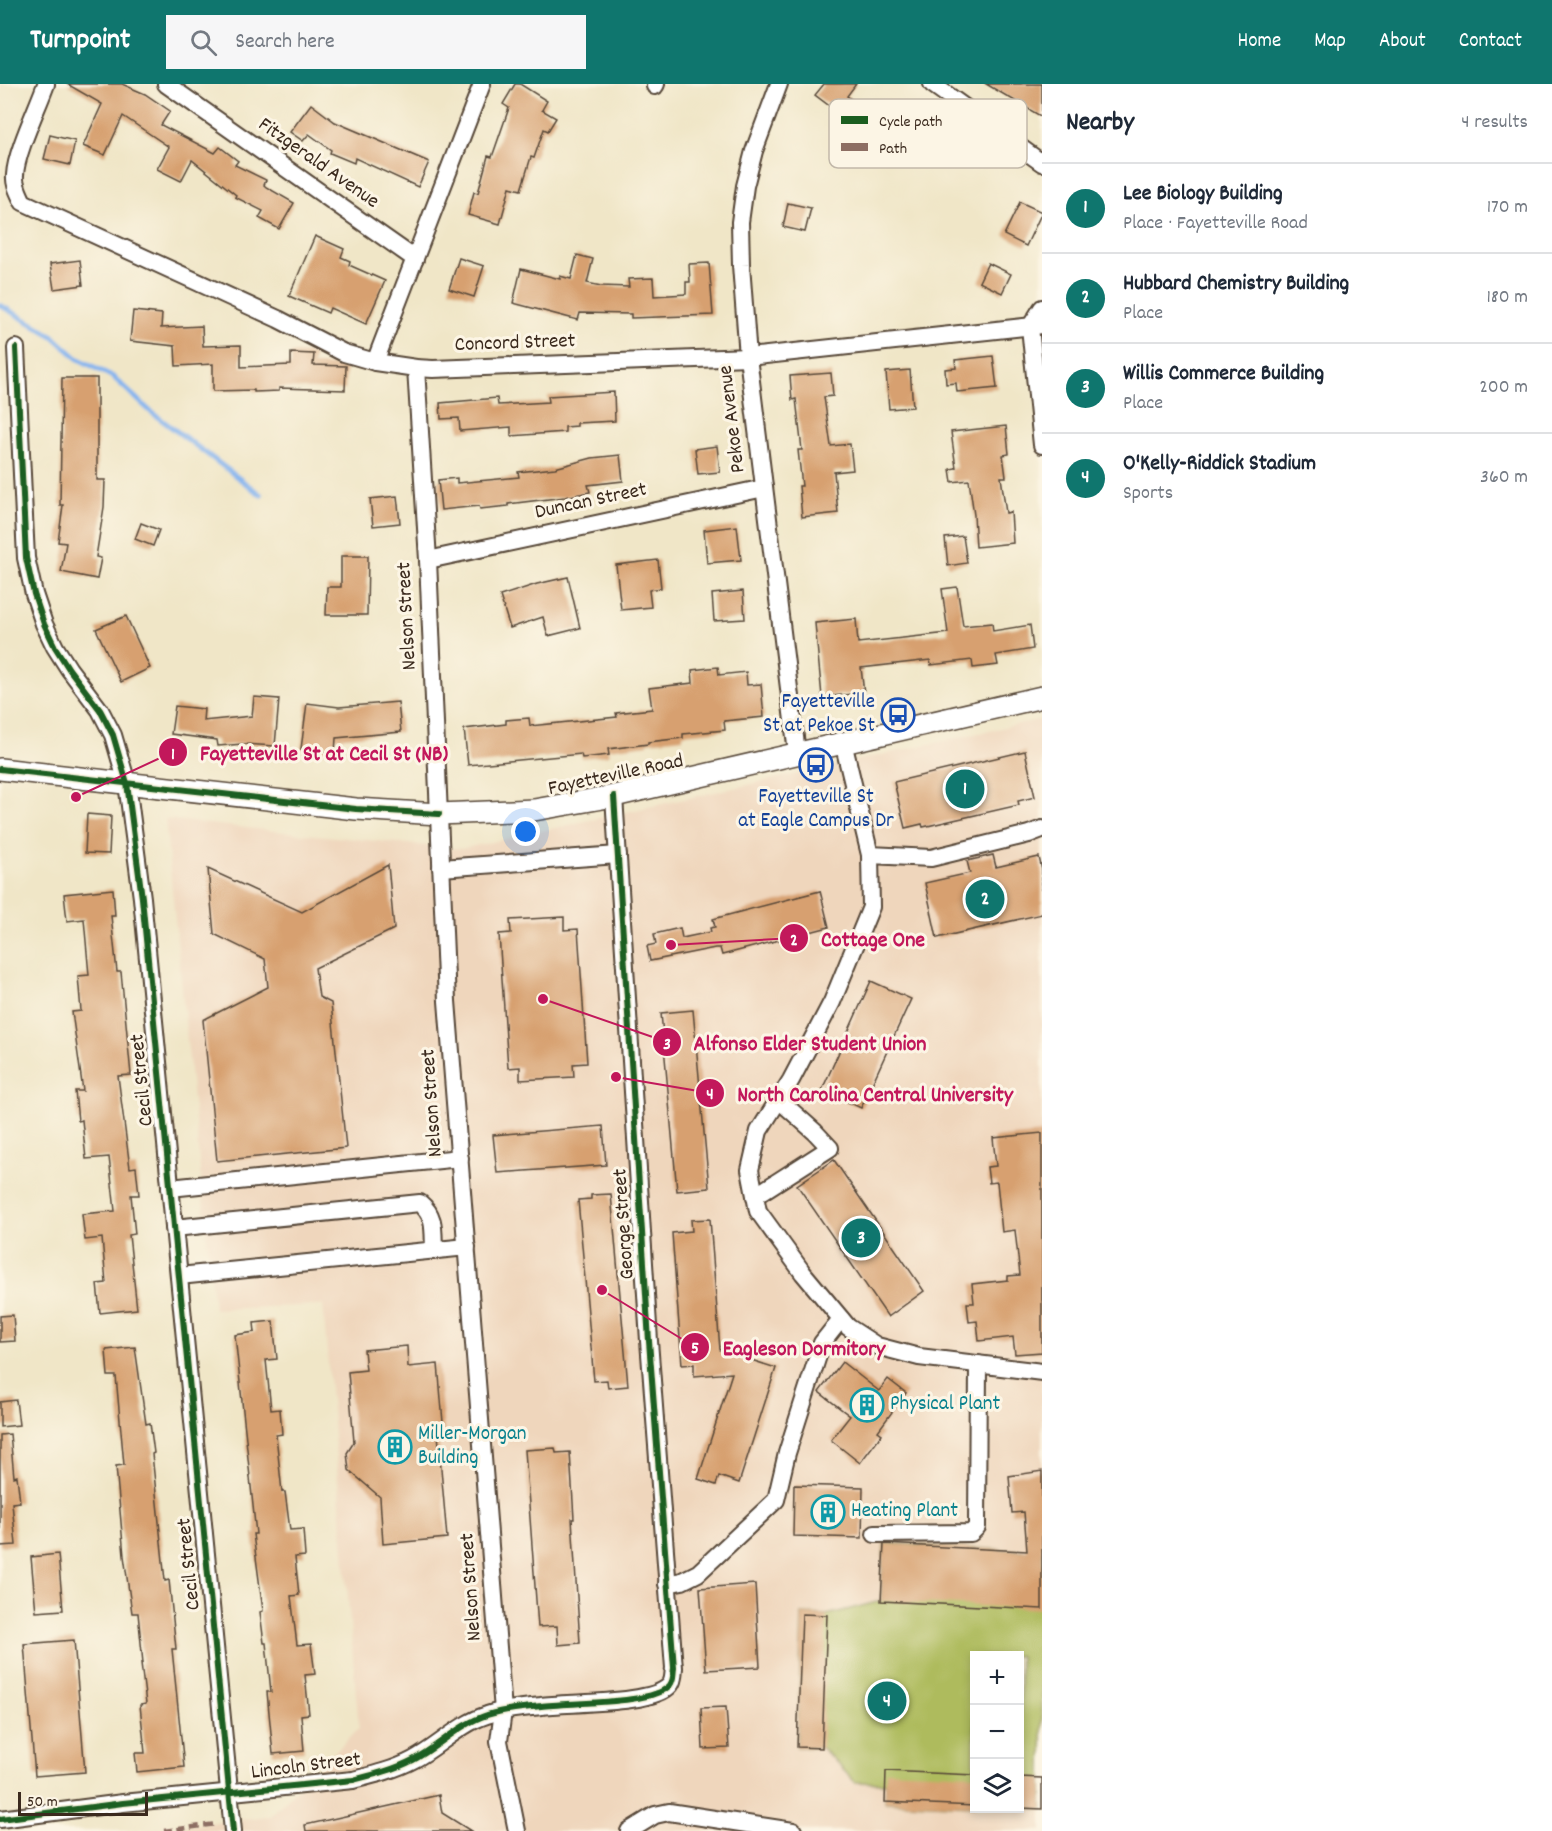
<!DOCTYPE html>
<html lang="en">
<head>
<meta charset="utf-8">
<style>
	:root { --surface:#fff; --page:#f6f6f7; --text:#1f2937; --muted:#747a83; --line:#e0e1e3; --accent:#0f766e }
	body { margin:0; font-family:Dekko,sans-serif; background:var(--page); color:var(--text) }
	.controls { position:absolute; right:18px; bottom:18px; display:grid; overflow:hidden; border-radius:0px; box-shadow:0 3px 9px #0003 }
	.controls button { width:54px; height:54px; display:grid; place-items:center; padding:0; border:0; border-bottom:2px solid var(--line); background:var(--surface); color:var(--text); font:30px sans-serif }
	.scale { position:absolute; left:18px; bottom:15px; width:130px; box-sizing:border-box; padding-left:6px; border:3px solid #3b2a1e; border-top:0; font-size:16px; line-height:21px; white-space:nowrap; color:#3b2a1e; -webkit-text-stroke:4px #fcf5e5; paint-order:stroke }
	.you { position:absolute; left:526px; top:748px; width:21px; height:21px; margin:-15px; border:4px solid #fff; border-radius:50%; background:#1a73e8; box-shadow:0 0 0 9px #1a73e833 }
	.badge { display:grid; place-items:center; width:39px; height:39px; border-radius:50%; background:var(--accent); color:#fff; font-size:20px; font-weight:700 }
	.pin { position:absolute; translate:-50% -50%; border:3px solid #fff; box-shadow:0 2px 6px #0006 }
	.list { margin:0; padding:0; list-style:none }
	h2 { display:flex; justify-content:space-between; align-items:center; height:78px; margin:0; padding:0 24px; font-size:26px }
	h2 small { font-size:20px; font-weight:400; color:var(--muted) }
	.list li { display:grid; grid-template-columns:39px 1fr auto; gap:18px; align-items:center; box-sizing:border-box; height:90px; padding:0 24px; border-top:2px solid var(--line) }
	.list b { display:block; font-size:22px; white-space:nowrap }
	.list p { margin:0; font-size:20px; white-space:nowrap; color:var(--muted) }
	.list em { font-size:20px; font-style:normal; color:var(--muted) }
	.icon { flex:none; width:33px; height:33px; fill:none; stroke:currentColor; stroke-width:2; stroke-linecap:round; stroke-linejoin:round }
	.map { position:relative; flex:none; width:1042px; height:1747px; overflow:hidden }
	header { display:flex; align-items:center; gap:36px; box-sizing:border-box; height:84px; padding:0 30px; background:var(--accent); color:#fff }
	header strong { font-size:28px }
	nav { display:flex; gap:33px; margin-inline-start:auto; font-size:21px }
	.search { width:420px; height:54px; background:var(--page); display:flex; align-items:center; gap:15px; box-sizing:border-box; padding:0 21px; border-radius:0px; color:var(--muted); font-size:22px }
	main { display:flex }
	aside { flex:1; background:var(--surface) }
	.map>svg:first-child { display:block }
	.built { fill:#efd6bc; fill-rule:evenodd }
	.green { fill:#aebb5d; stroke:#74723e; stroke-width:1.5 }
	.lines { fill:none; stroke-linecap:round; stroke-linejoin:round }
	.stream { stroke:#84b4ef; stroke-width:5 }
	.building { fill:#d7a06f }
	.minor-casing { stroke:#564637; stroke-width:20 }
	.major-casing { stroke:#564637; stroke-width:24 }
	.minor { stroke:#fff; stroke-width:16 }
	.major { stroke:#fff; stroke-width:21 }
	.quiet { stroke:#8d6e63; stroke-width:4.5; stroke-dasharray:9 4.5; stroke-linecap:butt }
	.cycleway-casing { stroke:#fcf5e5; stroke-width:10 }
	.cycleway { stroke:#1b5e20; stroke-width:6 }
	.labels { text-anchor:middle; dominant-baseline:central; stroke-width:6; stroke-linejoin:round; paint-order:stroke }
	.street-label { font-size:21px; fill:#3b2a1e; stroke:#fcf5e5 }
	.transit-label { font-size:21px; fill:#164399; stroke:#fcf5e5; text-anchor:end }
	.culture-label { font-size:21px; fill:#0d838f; stroke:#fcf5e5; text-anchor:start }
	.key { fill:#fcf5e5; stroke:#c2b8a9; stroke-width:1.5 }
	.key-label { font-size:16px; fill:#3b2a1e }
	.leader { fill:none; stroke:#c2185b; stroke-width:2 }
	.callout-dot { fill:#c2185b; stroke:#fcf5e5; stroke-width:2 }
	.mark-label { font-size:18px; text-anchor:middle; font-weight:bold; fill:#fff }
	.callout-label { font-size:22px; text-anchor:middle; font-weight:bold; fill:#c2185b; stroke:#fcf5e5; stroke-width:6; stroke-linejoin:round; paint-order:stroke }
</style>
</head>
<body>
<header>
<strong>Turnpoint</strong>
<div class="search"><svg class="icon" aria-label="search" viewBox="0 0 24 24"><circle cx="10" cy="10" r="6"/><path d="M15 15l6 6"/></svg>Search here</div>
<nav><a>Home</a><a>Map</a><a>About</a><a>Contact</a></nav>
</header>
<main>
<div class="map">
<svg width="1042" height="1747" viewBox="0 0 1042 1747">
	<rect width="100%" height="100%" fill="#fcf5e5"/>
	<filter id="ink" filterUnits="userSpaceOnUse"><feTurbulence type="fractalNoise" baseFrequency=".0167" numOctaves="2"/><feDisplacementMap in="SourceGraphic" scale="12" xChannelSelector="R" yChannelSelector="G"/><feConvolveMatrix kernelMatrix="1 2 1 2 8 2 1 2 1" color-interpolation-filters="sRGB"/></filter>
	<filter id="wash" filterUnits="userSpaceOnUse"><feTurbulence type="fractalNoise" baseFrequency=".008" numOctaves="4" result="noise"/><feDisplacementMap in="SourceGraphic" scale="24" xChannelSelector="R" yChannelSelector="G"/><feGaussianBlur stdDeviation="1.35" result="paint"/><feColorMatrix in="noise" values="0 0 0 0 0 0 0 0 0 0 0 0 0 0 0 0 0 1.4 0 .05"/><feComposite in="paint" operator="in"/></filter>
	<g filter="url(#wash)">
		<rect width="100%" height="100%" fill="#f0e6c7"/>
		<path class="built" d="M1042,635V1747H141L270,1732L359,1644L323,1221L214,1225L165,735L283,748L461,765ZM975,1572H1020V1724H975Z"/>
		<polygon class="green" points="884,1459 1042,1468 1042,1725 1020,1724 1020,1572 975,1572 974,1722 885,1718 886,1699 855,1698 822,1664 797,1663 802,1530 827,1531 881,1517"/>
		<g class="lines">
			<polyline class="stream" points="0,221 53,252 77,274 113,293 150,327 261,411"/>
		</g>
		<g id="blocks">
			<g class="building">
				<polygon points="67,0 122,0 145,10 170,27 161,41 215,69 220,63 238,77 235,81 266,96 264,101 266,103 294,119 279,145 259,134 263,127 235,113 236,111 192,76 181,97 157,85 169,63 123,32 105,71 83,62 102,20"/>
				<polygon points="515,0 520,0 547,17 542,26 556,34 548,47 544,45 534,74 531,73 521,106 510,103 500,140 468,131 474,108 478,109 488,72 492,73 509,24 503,20"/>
				<polygon points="824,0 856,0 847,12 867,27 856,42 815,11"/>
				<polygon points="986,0 1042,0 1042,33"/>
				<polygon points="311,20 335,38 429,78 418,103 355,74 354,79 330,69 331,66 309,50 303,57 290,48"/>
				<polygon points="50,51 75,57 70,81 44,75"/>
				<polygon points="1020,118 1042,128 1026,162 1004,151"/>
				<polygon points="788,119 811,124 805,148 783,143"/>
				<polygon points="315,152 344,165 341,173 350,177 349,181 385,197 366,240 330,224 328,229 289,212"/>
				<polygon points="577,171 593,175 587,199 601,202 629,203 628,195 653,194 654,212 686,210 686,198 690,198 689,180 709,179 713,231 631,234 631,230 580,229 578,236 513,219 521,185 560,195 560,192 571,195"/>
				<polygon points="459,174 484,182 474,213 449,205"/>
				<polygon points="80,176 83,201 54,205 50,180"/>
				<polygon points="988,179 1011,190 1002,209 979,198"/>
				<polygon points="133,227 162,230 161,244 202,242 203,262 241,261 241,283 291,281 291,269 314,270 313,281 346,282 345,306 279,304 279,307 254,308 254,306 213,307 213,280 176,282 175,262 130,257"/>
				<polygon points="993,272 997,304 957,308 956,299 946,300 945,285 956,284 955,276"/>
				<polygon points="910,286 913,323 889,325 886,288"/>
				<polygon points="831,289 833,312 824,313 831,362 850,360 853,386 834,388 838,429 802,433 799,402 802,402 798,366 802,366 796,315 792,316 790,292"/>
				<polygon points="62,294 97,294 97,396 105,396 104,423 96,473 101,474 97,495 61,488 66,459 58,458 63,421 60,421"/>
				<polygon points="614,308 615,337 577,339 577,342 565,343 565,348 511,352 511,343 460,347 459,334 441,335 440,319 497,314 498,321 549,318 548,312"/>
				<polygon points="1006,342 1009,370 1003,371 1006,393 1001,393 1006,429 1011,428 1013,459 976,463 974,431 969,396 952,398 950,385 956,384 951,348"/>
				<polygon points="717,362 720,388 698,390 695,365"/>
				<polygon points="620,371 623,397 588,401 590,408 565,413 508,420 508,422 480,425 479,422 441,426 438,396 457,394 457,399 519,393 518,388 555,384 592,374"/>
				<polygon points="397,412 400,439 373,442 370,415"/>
				<polygon points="141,439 159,446 153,462 135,455"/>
				<polygon points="737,442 741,476 707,479 704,446"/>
				<polygon points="963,452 967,479 948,482 945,454"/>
				<polygon points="341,472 368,472 367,531 326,531 327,503 341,503"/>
				<polygon points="658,476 661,504 649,506 651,523 621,526 616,481"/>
				<polygon points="568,493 580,544 548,552 543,533 510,544 500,512 537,500"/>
				<polygon points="957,503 963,542 992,539 993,547 1030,541 1033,565 996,571 998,581 973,584 972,576 931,581 930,576 861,584 864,609 822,613 815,539 856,535 858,559 948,549 942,505"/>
				<polygon points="743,507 745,535 714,537 712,510"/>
				<polygon points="126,532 150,584 121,598 96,545"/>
				<polygon points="718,583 719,591 746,588 747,601 761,600 764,633 724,637 725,646 683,650 683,654 648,658 648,660 608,665 609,671 582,674 581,670 468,681 464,645 506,640 506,636 529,634 530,642 617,633 616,629 652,625 649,604 693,599 692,586"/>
				<polygon points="254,613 279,615 275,662 243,660 218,662 217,656 171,650 175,622 204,625 203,637 252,632"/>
				<polygon points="398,618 401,648 336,654 335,669 301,665 307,619 339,623"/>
				<polygon points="1025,667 1035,713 1018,717 1019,721 923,743 922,740 905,744 894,698"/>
				<polygon points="87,730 111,732 109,770 85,769"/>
				<polygon points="993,771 996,783 1039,773 1042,786 1042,830 937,854 925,799 970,789 967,777"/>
				<polygon points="388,781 394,845 315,884 319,913 331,919 346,1064 217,1077 203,936 268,903 265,875 214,850 208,785 302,828"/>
				<polygon points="113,805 115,832 111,832 117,888 121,888 131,991 118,992 130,1084 136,1083 139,1111 131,1111 135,1150 129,1151 137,1225 100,1229 97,1200 106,1199 102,1154 85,1156 82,1130 115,1127 109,1073 86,1075 82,1036 78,1037 75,1007 83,1007 72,928 81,927 78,892 89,891 84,835 67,837 64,810"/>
				<polygon points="820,807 829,843 722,871 720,864 715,864 650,877 647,862 656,860 654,850 680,844 682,854 711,848 710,844 715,843 713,835"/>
				<polygon points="564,833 564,846 578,845 587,979 573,980 574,993 520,996 520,983 508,984 499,850 511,849 510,836"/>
				<polygon points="871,897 911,915 861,1024 822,1006"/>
				<polygon points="693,926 709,1104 677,1107 661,929"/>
				<polygon points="603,1042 606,1081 497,1089 493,1051"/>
				<polygon points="1042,1049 1042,1268 1015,1270 1013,1253 979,1257 977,1237 969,1238 967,1219 974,1219 972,1200 1008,1196 1008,1192 1020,1191 1015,1146 1002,1148 997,1098 989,1099 987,1083 996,1082 993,1054"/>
				<polygon points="834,1076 924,1207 888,1233 797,1101"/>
				<polygon points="611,1110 628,1302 608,1304 607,1296 594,1297 578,1116 591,1115 591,1111"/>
				<polygon points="710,1135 720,1266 776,1284 739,1399 719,1392 716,1401 698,1395 732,1289 694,1292 694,1280 682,1281 672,1149 692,1147 691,1136"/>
				<polygon points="13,1231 15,1257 0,1258 0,1232"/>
				<polygon points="273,1237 277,1275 266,1276 271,1326 280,1325 282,1350 276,1351 282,1408 285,1408 290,1446 303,1445 305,1472 295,1473 299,1511 291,1512 297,1561 311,1560 315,1590 305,1591 309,1630 301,1631 304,1667 273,1670 267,1608 271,1608 266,1559 264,1559 260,1528 263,1527 253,1450 256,1450 235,1251 255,1248 254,1239"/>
				<polygon points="407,1262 408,1283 438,1280 444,1350 438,1350 447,1454 383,1460 380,1413 349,1386 347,1369 354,1358 348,1288 366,1286 364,1266"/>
				<polygon points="135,1263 146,1340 150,1339 154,1369 152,1370 165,1497 169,1496 176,1565 172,1565 184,1683 137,1688 135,1669 145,1669 140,1621 146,1620 141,1579 143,1579 138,1529 132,1529 124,1472 116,1382 124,1381 116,1292 108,1292 106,1266"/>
				<polygon points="842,1278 879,1307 888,1295 906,1309 878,1347 882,1350 860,1379 831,1356 850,1332 819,1308"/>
				<polygon points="16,1316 19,1341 0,1343 0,1318"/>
				<polygon points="10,1350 14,1393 17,1392 20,1418 12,1419 16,1461 0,1462 0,1351"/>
				<polygon points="555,1364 556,1369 570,1368 574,1435 572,1435 580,1559 558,1561 557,1542 538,1543 525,1366"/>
				<polygon points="1042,1387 1042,1525 881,1517 884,1460 1027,1467 1024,1428 1012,1429 1009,1392"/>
				<polygon points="794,1401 863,1403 862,1454 793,1452"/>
				<polygon points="58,1470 63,1526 36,1528 31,1473"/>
				<polygon points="755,1500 760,1583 706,1586 700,1504"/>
				<polygon points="802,1530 827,1531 822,1664 797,1663"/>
				<polygon points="74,1556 85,1688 35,1692 24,1560"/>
				<polygon points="726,1623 729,1664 703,1665 701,1624"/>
				<polygon points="886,1687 975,1691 975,1722 885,1718"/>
				<polygon points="1020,1693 1042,1694 1042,1725 1020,1724"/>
				<polygon points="439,1711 442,1729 471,1747 306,1747 305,1741"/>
			</g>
		</g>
	</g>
	<g filter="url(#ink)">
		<use href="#blocks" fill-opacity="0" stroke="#564637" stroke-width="1.5"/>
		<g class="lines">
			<g class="minor-casing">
				<g id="minor">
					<path d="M46,0C38,23 16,68 15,91C14,101 19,109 23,118L278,235L344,269L375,278L416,284L433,285L748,273L1042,241"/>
					<polyline points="166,0 415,175"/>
					<polyline points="779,0 754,67 745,102 740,138 741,181 748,273 797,669"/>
					<polyline points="932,0 1042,79"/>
					<polyline points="655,2 656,0"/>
					<polyline points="1042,224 1030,243 1042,361"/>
					<polyline points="16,264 26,474 34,510 44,540 55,563 69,585 100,626 113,651 127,699 142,814 233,1747"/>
					<polyline points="375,278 482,0"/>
					<polyline points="416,284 428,476 447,917 503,1627 499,1657 517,1747"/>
					<polyline points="428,476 764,404"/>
					<polyline points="843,658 870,771 871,823 832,918 791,996 759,1047 750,1086 758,1127 803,1189 848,1243 877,1262 919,1273 1042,1288"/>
					<polyline points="870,771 931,774 1029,750 1042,745"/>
					<polyline points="441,784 618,771"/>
					<polyline points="170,1104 460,1074"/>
					<polyline points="755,1112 830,1064 815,1048 779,1016"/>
					<path d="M174,1144L420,1119C436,1132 433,1147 434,1167"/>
					<polyline points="179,1192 467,1163"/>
					<polyline points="875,1450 971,1449 977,1443 978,1280"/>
					<polyline points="667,1500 682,1497 698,1489 776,1416 787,1369 822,1259 841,1235"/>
					<path d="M0,1735L123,1719L353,1696C373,1691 394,1686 413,1676C438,1663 459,1640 487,1631C504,1625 523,1624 541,1622C568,1618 654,1621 670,1601C674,1596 673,1590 674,1584L649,1257L614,712"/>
					<polyline points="629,1747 655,1731 669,1728 793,1747"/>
				</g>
			</g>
			<g class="major-casing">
				<polyline id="major" points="0,685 356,725 439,730 534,726 614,712 1042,613"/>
			</g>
			<use href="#minor" class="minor"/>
			<use href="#major" class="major"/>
			<polyline class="quiet" points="164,1747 216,1740"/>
			<g class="cycleway-casing">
				<g id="cycleway">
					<polyline points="16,264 26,474 34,510 44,540 55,563 69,585 100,626 113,651 127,699 142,814 233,1747"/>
					<polyline points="0,685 356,725 439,730"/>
					<path d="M0,1735L123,1719L353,1696C373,1691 394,1686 413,1676C438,1663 459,1640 487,1631C504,1625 523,1624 541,1622C568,1618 654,1621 670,1601C674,1596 673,1590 674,1584L649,1257L614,712"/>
				</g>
			</g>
			<use href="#cycleway" class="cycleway"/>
		</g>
	</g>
	<defs>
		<g id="bus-ring" transform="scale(1.725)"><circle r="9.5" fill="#fcf5e5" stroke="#1a4fb4" stroke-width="1.5"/><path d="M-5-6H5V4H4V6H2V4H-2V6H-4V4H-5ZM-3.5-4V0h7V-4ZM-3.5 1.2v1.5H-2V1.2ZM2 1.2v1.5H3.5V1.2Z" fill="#1a4fb4"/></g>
		<g id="building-ring" transform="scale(1.725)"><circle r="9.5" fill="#fcf5e5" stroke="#0f9aa8" stroke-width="1.5"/><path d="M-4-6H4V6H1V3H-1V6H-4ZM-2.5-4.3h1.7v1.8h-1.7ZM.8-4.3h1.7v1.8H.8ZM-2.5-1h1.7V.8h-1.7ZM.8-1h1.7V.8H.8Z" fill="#0f9aa8"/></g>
	</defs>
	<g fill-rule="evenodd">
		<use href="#bus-ring" x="898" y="631"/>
		<use href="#bus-ring" x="816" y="681"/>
		<use href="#building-ring" x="867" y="1321"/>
		<use href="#building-ring" x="395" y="1363"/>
		<use href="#building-ring" x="828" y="1428"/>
	</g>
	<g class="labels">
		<g class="street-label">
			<text transform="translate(318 80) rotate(35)">Fitzgerald Avenue</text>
			<text transform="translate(515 260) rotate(-2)">Concord Street</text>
			<text transform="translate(733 335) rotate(-97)">Pekoe Avenue</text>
			<text transform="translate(591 418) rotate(-12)">Duncan Street</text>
			<text transform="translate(408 532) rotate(-93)">Nelson Street</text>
			<text transform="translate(616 692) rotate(-12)">Fayetteville Road</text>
			<text transform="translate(143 996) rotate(-96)">Cecil Street</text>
			<text transform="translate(433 1019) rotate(-94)">Nelson Street</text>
			<text transform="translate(625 1140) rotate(-94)">George Street</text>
			<text transform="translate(190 1480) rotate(-96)">Cecil Street</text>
			<text transform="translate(472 1503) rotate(-94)">Nelson Street</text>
			<text transform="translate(306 1683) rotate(-7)">Lincoln Street</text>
		</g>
		<g class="transit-label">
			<text x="875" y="619">Fayetteville<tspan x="875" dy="24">St at Pekoe St</tspan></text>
			<text x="816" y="714" text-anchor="middle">Fayetteville St<tspan x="816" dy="24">at Eagle Campus Dr</tspan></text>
		</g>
		<g class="culture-label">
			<text x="890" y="1321">Physical Plant</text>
			<text x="418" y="1351">Miller-Morgan<tspan x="418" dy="24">Building</tspan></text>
			<text x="851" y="1428">Heating Plant</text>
		</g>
	</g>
	<rect x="829" y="15" width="198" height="69" rx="9" class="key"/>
	<rect x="841" y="32" width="27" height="8" fill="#1b5e20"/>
	<rect x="841" y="59" width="27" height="8" fill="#8d6e63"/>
	<g class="key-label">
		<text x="879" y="42">Cycle path</text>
		<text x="879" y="69">Path</text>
	</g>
	<path class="leader" d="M76 713L173 668M671 861L794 854M543 915L667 958M616 993L710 1009M602 1206L695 1263"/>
	<g class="callout-dot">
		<circle cx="76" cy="713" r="6"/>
		<circle cx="671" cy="861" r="6"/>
		<circle cx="543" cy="915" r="6"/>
		<circle cx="616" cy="993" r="6"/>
		<circle cx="602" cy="1206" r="6"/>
		<circle cx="173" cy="668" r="15"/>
		<circle cx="794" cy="854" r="15"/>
		<circle cx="667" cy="958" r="15"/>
		<circle cx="710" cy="1009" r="15"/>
		<circle cx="695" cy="1263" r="15"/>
	</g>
	<g class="mark-label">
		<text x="173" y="675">1</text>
		<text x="794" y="861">2</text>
		<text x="667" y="965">3</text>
		<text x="710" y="1015">4</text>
		<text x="695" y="1269">5</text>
	</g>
	<g class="callout-label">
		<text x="324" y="676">Fayetteville St at Cecil St (NB)</text>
		<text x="873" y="862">Cottage One</text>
		<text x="810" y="966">Alfonso Elder Student Union</text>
		<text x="875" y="1017">North Carolina Central University</text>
		<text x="804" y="1271">Eagleson Dormitory</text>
	</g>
</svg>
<div class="controls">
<button>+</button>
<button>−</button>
<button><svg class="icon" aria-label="layers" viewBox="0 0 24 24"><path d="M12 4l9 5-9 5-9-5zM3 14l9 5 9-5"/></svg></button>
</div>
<div class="scale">50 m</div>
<div class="you"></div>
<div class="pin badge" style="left:965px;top:705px">1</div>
<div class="pin badge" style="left:985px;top:815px">2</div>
<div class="pin badge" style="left:861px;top:1154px">3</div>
<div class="pin badge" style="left:887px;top:1617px">4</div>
</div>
<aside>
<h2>Nearby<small>4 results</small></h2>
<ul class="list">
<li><span class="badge">1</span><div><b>Lee Biology Building</b><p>Place · Fayetteville Road</p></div><em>170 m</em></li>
<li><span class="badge">2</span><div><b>Hubbard Chemistry Building</b><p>Place</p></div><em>180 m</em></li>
<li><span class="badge">3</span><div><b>Willis Commerce Building</b><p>Place</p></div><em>200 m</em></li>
<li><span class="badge">4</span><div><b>O'Kelly-Riddick Stadium</b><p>Sports</p></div><em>360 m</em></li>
</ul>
</aside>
</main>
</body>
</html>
